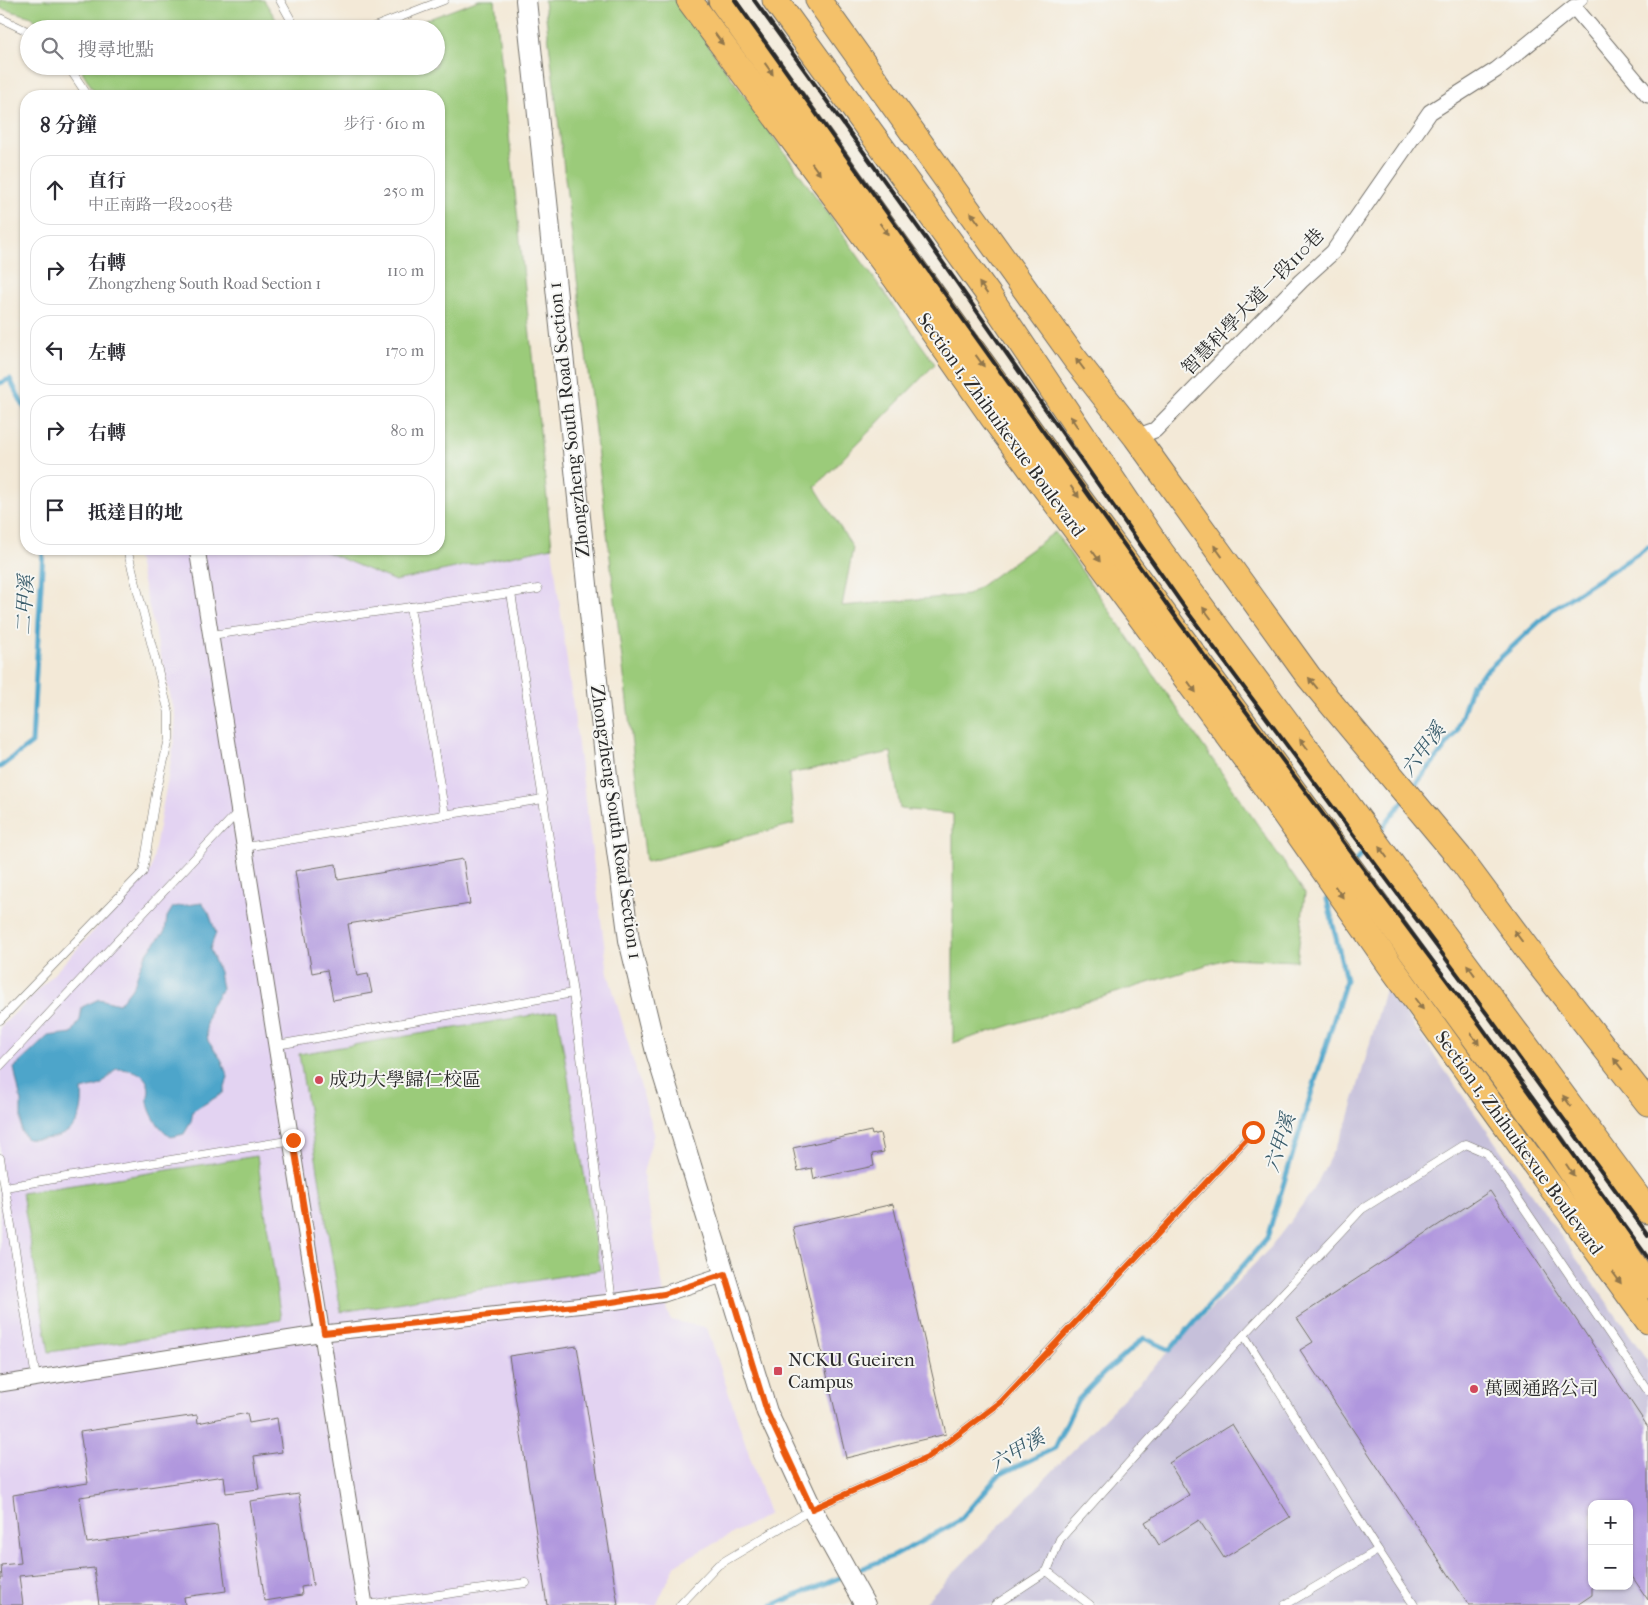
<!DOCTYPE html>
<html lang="zh-TW">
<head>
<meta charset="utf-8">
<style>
	:root { --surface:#fff; --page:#f2f2f3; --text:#2b2b33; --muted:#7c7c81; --line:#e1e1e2 }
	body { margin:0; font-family:"IM FELL French Canon","Noto Serif TC",serif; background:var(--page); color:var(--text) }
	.controls { position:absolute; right:15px; bottom:15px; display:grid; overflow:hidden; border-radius:10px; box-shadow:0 1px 4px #0004 }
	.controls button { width:45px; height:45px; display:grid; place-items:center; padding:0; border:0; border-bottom:1px solid var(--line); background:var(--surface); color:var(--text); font:25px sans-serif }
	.stop { position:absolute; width:15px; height:15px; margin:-11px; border:4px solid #ea580c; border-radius:50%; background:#fff }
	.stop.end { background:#ea580c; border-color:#fff; box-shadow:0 1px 5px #0008 }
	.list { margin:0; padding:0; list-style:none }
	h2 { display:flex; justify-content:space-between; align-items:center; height:65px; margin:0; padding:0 20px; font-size:21px }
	h2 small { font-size:16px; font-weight:400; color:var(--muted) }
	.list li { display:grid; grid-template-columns:32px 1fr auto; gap:15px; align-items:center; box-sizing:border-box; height:70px; margin:0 10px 10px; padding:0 10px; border:1px solid var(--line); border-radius:20px }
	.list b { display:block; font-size:19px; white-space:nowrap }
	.list p { margin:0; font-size:16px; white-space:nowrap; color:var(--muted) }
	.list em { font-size:16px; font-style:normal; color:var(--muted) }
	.icon { flex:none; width:28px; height:28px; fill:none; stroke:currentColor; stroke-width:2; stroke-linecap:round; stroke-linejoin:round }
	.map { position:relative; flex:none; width:1648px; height:1605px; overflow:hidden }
	.search { position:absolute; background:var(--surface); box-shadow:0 1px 4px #0004; left:20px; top:20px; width:425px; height:55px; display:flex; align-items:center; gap:12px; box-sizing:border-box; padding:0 18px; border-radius:28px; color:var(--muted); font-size:19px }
	.panel { position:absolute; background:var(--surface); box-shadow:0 1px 4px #0004; left:20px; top:90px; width:425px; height:465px; border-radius:20px }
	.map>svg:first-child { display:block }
	.built { fill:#e3d3f2 }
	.industrial { fill:#c6c0da; fill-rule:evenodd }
	.green { fill:#9bcb7a; stroke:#637b52 }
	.water { fill:#4da5ca; stroke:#3c687a }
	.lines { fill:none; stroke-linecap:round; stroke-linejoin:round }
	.stream { stroke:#4da5ca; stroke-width:5 }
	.building { fill:#b097de }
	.service-casing { stroke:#716e67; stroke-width:9 }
	.minor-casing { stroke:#716e67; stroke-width:17 }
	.tertiary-casing { stroke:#716e67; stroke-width:22 }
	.primary-casing { stroke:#716e67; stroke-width:27 }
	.service { stroke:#fff; stroke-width:8 }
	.minor { stroke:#fff; stroke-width:15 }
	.tertiary { stroke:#fff; stroke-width:20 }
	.primary { stroke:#f4c16b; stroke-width:25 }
	.rail { stroke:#2b2b2b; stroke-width:4 }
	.oneway { fill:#90764b }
	.route { stroke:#ea580c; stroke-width:6 }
	.poi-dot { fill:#d1495b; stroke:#f6f6f2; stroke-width:2 }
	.labels { text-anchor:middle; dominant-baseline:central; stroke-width:4; stroke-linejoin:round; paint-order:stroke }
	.street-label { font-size:19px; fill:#2b2b2b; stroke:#f6f6f2 }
	.poi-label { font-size:19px; fill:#2b2b2b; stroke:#f6f6f2; text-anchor:start }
	.water-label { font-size:20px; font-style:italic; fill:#395c6b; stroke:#f6f6f2 }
</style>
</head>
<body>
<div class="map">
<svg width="1648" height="1605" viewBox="0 0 1648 1605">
	<rect width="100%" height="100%" fill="#f6f6f2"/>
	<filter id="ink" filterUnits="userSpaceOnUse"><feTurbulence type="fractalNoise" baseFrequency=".02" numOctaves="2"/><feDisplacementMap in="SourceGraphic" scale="10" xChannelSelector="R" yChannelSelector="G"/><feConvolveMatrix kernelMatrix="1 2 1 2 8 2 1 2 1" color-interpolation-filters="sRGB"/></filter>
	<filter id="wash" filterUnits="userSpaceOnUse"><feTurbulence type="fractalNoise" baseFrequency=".0096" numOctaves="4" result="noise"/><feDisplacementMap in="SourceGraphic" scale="20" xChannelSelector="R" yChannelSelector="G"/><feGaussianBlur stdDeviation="1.12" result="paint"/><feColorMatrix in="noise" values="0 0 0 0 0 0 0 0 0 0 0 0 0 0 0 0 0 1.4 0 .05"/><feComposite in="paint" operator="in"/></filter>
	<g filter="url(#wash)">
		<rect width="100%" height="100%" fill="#f3e9d7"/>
		<polygon class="built" points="552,547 608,973 654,1133 643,1173 664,1294 670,1320 707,1328 769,1514 676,1564 656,1605 0,1605 0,1027 32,997 151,870 173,750 176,719 135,549 319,549 395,581"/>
		<path class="industrial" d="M1386,986L1648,1361V1605H922L1271,1247L1314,1189L1348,1121ZM1592,1504H1629V1586H1592Z"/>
		<g class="green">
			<polygon points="0,0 264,0 282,29 43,29 32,17 0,8"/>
			<polygon points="479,0 495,0 552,547 395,581 319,549 439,549 439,96 97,96 79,66 436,66 436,29 402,29"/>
			<polygon points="544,0 676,0 935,364 815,487 853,548 842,606 968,595 1055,532 1305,893 1297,961 1229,958 953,1043 953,814 900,809 891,752 789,774 794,824 646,862"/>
			<polygon points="557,1011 600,1270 341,1312 299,1054"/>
			<polygon points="257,1156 281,1320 49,1352 22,1193"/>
		</g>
		<path class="water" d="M202,903L209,913L216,933L210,949L219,972L222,989L210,1007L206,1025L208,1041L221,1059L228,1077L223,1093L193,1111L191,1122L184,1134L171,1137C160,1129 150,1116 148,1102C147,1098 149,1094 149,1090C148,1072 130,1069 116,1069L101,1085L82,1090C85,1130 64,1141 27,1139L21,1131V1101L14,1068L48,1036L72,1033L80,1020L82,1007L99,999L119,1004L134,985L141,964L149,950L165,931L167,917L173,907Z"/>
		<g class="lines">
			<g class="stream">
				<polyline points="0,383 10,379 26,411"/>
				<polyline points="0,767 32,743 43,549"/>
				<polyline points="1412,789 1457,732 1472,684 1553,609 1648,547"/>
				<polyline points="1378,833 1404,800"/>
				<polyline points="1355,862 1369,845"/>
				<polyline points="852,1572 896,1555 959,1521 999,1475 1055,1448 1077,1401 1104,1373 1144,1338 1170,1350 1267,1238 1346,980 1327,899 1332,893"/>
				<polyline points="773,1605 844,1576"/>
			</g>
		</g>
		<g id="blocks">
			<g class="building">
				<polygon points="463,859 470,904 348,924 357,976 368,974 372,993 333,1000 327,970 312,973 295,871 336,864 338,880"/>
				<polygon points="871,1131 872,1135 880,1133 884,1152 872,1154 874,1166 814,1179 812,1168 798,1171 793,1148"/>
				<polygon points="1490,1191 1648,1427 1648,1600 1629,1572 1629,1504 1592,1504 1592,1595 1577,1605 1469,1605 1300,1350 1313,1342 1297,1318"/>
				<polygon points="893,1204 946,1434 846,1458 793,1227"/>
				<polygon points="577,1346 618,1605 547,1605 509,1356"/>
				<polygon points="247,1413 249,1423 277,1418 282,1452 254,1456 259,1489 226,1493 224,1476 80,1497 87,1543 217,1525 226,1591 184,1597 185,1605 99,1605 94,1568 19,1576 23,1605 0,1605 0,1579 2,1579 1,1565 21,1563 13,1495 88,1483 80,1432 197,1415 198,1423"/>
				<polygon points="1232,1424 1290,1517 1224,1558 1199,1520 1159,1545 1145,1522 1189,1495 1169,1463"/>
				<polygon points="299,1494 313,1585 301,1587 302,1595 265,1601 250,1501"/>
			</g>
		</g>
	</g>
	<g filter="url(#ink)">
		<use href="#blocks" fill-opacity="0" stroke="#716e67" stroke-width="1"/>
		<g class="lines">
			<g class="service-casing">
				<g id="service">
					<polyline points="280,0 296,29"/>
					<polyline points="1574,7 1583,0"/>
					<polyline points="0,18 29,32"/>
					<polyline points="369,29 444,0"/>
					<polyline points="68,66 88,96"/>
					<polyline points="511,593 538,589"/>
					<polyline points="410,607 445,815"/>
					<polyline points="211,635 511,593 573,993 612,1302"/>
					<polyline points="245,847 543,799"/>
					<polyline points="0,1020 143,872 156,793 169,739 169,713 127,549"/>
					<polyline points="277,1045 573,993"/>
					<polyline points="0,1066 238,812"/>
					<polyline points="0,1158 36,1378"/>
					<polyline points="5,1187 293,1140"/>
					<polyline points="1378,1550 1244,1335 1362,1209 1466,1144 1487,1153 1648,1391"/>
					<polyline points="1047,1571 1060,1539 1244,1335"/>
					<polyline points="366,1605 526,1583"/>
					<polyline points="680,1605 718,1565 812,1509 927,1458 1001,1402 1253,1132"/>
					<polyline points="995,1605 1047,1571 1090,1605"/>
					<polyline points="1285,1605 1378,1550 1414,1605"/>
				</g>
			</g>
			<g class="minor-casing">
				<g id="minor">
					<polyline points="1136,437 1155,430 1301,281 1333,252 1430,112 1496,70 1574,7 1648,95"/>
					<polyline points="197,549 365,1605"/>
					<polyline points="0,1384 324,1333 612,1302 664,1294 725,1274"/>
				</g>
			</g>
			<g class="tertiary-casing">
				<polyline id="tertiary" points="526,0 607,776 629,940 656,1052 767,1412 812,1509 865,1605"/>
			</g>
			<g class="primary-casing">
				<g id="primary">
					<polyline points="689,0 896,279 993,418 1253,769 1390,965 1648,1321"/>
					<polyline points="721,0 1071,487 1554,1146 1648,1286"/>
					<polyline points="775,0 988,294 1161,552 1648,1211"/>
					<polyline points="818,0 1075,359 1136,437 1309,677 1459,857 1528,950 1648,1103"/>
				</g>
			</g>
			<use href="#service" class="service"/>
			<use href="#minor" class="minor"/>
			<use href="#tertiary" class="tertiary"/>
			<use href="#primary" class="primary"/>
			<g class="rail">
				<polyline points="735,0 1180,623 1481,1026 1648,1258"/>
				<polyline points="754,0 927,240 1189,614 1490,1018 1648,1235"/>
			</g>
		</g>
		<defs><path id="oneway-solid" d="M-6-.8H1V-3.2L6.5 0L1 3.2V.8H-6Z" transform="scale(1.25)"/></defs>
		<g class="oneway">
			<use href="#oneway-solid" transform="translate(719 39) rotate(53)"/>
			<use href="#oneway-solid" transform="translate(769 69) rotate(55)"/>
			<use href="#oneway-solid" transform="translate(816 169) rotate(54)"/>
			<use href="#oneway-solid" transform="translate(975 218) rotate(-126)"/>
			<use href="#oneway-solid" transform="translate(884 229) rotate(54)"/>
			<use href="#oneway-solid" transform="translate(983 288) rotate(-126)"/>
			<use href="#oneway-solid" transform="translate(980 361) rotate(54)"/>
			<use href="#oneway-solid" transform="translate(1080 364) rotate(-127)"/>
			<use href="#oneway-solid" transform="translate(1074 422) rotate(-124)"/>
			<use href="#oneway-solid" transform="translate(1075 492) rotate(54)"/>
			<use href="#oneway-solid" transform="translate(1218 551) rotate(-126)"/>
			<use href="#oneway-solid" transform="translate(1096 556) rotate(54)"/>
			<use href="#oneway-solid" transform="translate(1207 613) rotate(-127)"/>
			<use href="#oneway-solid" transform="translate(1313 683) rotate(-129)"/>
			<use href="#oneway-solid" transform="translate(1192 687) rotate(54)"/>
			<use href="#oneway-solid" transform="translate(1304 744) rotate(-127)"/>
			<use href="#oneway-solid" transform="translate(1383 852) rotate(-126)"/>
			<use href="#oneway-solid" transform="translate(1339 892) rotate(55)"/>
			<use href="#oneway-solid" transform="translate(1518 936) rotate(-127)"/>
			<use href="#oneway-solid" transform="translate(1471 970) rotate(-126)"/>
			<use href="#oneway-solid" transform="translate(1419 1004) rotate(53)"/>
			<use href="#oneway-solid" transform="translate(1475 1039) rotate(54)"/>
			<use href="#oneway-solid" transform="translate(1618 1064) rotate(-128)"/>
			<use href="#oneway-solid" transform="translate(1567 1101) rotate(-126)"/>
			<use href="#oneway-solid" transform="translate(1570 1170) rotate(56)"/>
			<use href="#oneway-solid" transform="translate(1617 1278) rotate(54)"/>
		</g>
	</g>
	<g class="lines" filter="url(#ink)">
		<polyline class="route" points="293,1140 324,1333 612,1302 664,1294 725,1274 767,1412 812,1509 927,1458 1001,1402 1253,1132"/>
	</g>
	<g class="poi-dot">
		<circle cx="319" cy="1080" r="5"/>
		<rect x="773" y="1366" width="10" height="10" rx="2.5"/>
		<circle cx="1474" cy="1389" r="5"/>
	</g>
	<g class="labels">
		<g class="street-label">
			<text transform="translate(1253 302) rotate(-46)">智慧科學大道一段110巷</text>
			<text transform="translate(569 420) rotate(-96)">Zhongzheng South Road Section 1</text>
			<text transform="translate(1001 425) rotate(54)">Section 1, Zhihuikexue Boulevard</text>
			<text transform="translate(616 822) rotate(82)">Zhongzheng South Road Section 1</text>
			<text transform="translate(1519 1143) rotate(54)">Section 1, Zhihuikexue Boulevard</text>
		</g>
		<g class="poi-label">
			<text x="329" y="1080">成功大學歸仁校區</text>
			<text x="788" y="1360">NCKU Gueiren<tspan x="788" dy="22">Campus</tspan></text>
			<text x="1484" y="1389">萬國通路公司</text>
		</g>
		<g class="water-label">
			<text transform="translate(25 605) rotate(-87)">二甲溪</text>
			<text transform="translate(1423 750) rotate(-54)">六甲溪</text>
			<text transform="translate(1280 1143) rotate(-73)">六甲溪</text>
			<text transform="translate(1017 1451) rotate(-31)">六甲溪</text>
		</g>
	</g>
</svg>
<div class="controls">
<button>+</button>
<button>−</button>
</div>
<div class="stop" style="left:1253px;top:1132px"></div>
<div class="stop end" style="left:293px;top:1140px"></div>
<div class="search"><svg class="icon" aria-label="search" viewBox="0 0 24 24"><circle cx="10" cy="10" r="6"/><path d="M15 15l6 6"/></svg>搜尋地點</div>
<section class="panel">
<h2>8 分鐘<small>步行 · 610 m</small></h2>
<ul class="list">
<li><svg class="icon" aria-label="ahead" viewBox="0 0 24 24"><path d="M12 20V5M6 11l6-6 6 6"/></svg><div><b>直行</b><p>中正南路一段2005巷</p></div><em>250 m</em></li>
<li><svg class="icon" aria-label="right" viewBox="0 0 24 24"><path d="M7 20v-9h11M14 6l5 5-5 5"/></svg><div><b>右轉</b><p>Zhongzheng South Road Section 1</p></div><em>110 m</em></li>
<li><svg class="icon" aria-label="left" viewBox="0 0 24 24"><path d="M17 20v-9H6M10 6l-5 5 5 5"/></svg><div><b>左轉</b></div><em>170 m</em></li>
<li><svg class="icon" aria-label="right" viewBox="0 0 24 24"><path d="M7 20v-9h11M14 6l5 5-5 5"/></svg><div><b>右轉</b></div><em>80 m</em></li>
<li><svg class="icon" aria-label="arrive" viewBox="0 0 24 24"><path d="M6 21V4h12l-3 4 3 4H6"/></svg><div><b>抵達目的地</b></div></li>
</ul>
</section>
</div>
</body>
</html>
